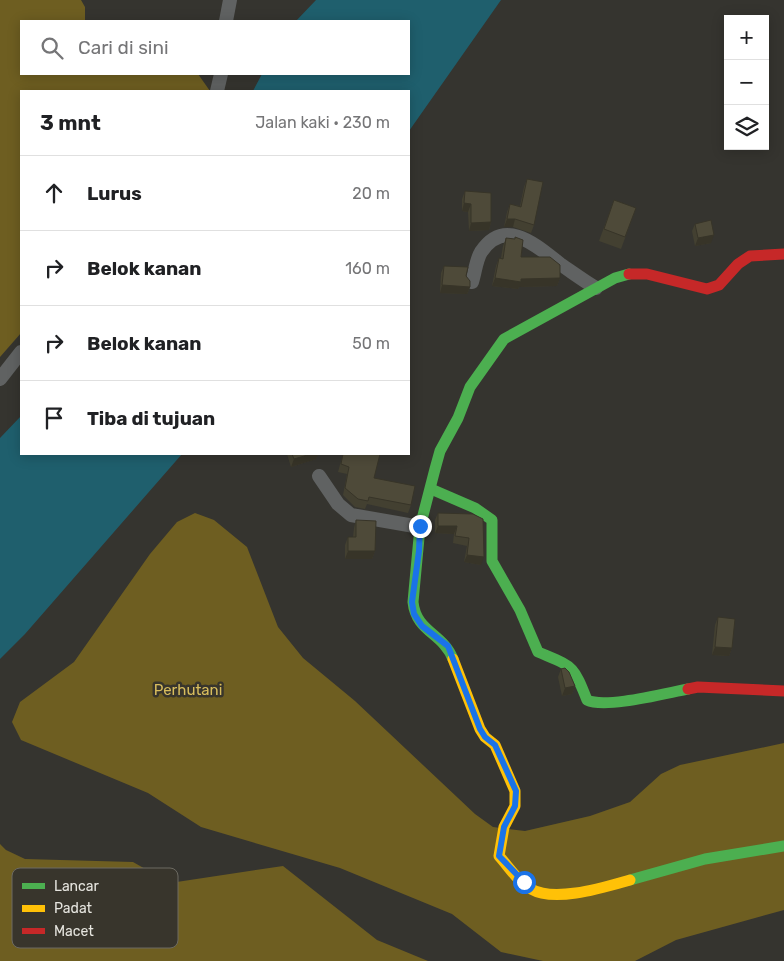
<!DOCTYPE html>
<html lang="id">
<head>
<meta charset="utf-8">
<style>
	:root { --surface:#fff; --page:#f2f2f2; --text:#202124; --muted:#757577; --line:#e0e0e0 }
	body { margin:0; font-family:Rubik,sans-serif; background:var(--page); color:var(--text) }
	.controls { position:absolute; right:15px; top:15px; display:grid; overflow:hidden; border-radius:0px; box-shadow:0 2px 12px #0003 }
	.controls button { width:45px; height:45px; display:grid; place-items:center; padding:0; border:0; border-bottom:1px solid var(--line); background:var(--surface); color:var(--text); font:25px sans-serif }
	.stop { position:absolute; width:15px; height:15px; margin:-11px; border:4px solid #1a73e8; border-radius:50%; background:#fff }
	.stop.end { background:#1a73e8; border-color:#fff; box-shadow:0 1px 5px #0008 }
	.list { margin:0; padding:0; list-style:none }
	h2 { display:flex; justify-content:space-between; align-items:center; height:65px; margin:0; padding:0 20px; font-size:21px }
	h2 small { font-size:16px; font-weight:400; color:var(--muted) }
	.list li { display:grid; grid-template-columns:32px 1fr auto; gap:15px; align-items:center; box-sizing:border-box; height:75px; padding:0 20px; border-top:1px solid var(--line) }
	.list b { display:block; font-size:19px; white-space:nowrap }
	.list em { font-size:16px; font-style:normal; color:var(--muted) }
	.icon { flex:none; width:28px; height:28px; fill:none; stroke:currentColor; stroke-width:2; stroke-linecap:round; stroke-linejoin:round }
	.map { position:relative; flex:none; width:784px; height:961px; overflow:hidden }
	.search { position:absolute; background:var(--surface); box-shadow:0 2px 12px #0003; left:20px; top:20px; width:390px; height:55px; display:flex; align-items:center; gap:12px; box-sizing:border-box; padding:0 18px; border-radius:0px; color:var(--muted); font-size:19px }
	.panel { position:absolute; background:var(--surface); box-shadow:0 2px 12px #0003; left:20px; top:90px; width:390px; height:365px; border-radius:0px }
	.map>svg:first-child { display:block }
	.forest { fill:#6e5e21 }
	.water { fill:#1f5f6d }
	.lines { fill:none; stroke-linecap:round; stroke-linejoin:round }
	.street { stroke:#606262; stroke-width:14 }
	.fast { stroke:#4caf50; stroke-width:11 }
	.slow { stroke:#ffc107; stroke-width:11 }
	.jam { stroke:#c62828; stroke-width:11 }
	.wall { fill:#434031 }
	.shaded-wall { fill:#373428 }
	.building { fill:#4e4a39; stroke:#373428 }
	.route { stroke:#1a73e8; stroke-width:6 }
	.labels { text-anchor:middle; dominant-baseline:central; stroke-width:5; stroke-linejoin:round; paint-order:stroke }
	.park-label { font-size:15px; fill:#d8bd5d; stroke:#38352c }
	.key { fill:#38352c; stroke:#6c6a62; stroke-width:1 }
	.key-label { font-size:14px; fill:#e6e5df }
</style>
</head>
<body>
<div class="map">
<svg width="784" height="961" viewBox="0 0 784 961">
	<rect width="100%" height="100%" fill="#35342f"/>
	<g class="forest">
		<polygon points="0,0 81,0 85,7 85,21 21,21 21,74 198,74 210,91 21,91 21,333 0,357"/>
		<polygon points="195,513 214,520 247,547 278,627 303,658 355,701 475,814 493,827 525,831 590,816 630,802 661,774 680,765 784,743 784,910 676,940 635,961 543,961 501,952 452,914 340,868 201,827 148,793 21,740 12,722 20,702 74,662 150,554 177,522"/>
		<polygon points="0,844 6,850 25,859 133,862 170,883 283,866 377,940 428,961 0,961"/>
	</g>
	<g class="water">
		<polygon points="316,0 501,0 409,131 409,91 253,91 262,74 409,74 409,21 296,21"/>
		<polygon points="21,416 21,454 182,454 25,634 0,659 0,438"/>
	</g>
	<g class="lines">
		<g class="street">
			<polyline points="226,21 230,0"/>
			<polyline points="217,91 221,74"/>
			<path d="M472,282C475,273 476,260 481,252C505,216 537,246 560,264C572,272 584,281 596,288"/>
			<polyline points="0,379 21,352"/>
			<polyline points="319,476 338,504 351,515 420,527"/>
		</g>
		<g class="fast">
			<path d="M431,489L475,508L492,520V561L520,610L538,652C573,667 573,664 587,700C605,709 666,693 688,689"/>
			<path d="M453,659C443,633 416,632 413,602L420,527L435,469L440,451L458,418L470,387L504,339L615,278L629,274"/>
			<polyline points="630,880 705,859 784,846"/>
		</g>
		<path class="slow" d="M453,659L480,729L485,737L495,745L515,791V806L504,827L499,856C509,867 518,882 531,889C555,903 605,887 630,880"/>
		<g class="jam">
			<polyline points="629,274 647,274 707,289 719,285 738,264 750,256 784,254"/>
			<polyline points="688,689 698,687 784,691"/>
		</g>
	</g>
	<g class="wall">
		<polygon points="527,179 534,225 531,233 513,227 504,227 507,212 510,204 520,206 524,187"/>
		<polygon points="465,191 491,222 489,230 469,231 468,212 462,211 462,199"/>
		<polygon points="614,200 636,208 621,249 599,241"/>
		<polygon points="695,224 711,243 695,246 692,231"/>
		<polygon points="506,238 521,257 560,278 557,286 519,287 518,289 492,286 496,266 499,258 501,258 503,246"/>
		<polygon points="444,266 466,276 470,287 467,294 440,293 441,273"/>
		<polygon points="287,454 318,454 316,459 291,467"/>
		<polygon points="343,454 379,454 374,478 411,505 408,513 367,504 365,509 355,507 343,495 347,474 338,472"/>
		<polygon points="438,513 473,514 481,565 464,562 467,546 453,543 454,534 435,533 435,520"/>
		<polygon points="356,520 375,551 372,559 345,559 345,545 348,537 353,537 354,528"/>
		<polygon points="718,617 732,648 729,656 712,655 715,625"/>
		<polygon points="561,669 575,686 572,694 562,696 558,677"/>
	</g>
	<g class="shaded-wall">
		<polygon points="464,203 471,204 468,212 462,211"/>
		<polygon points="507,219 515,219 513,227 504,227"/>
		<polygon points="491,222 489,230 469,231 471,223"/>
		<polygon points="714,235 711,243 695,246 698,238"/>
		<polygon points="495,278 521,279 560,278 557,286 519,287 518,289 492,286"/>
		<polygon points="442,285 470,287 467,294 440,293"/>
		<polygon points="311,454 318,454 316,459 291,467 294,459"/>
		<polygon points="438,526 457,526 454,534 435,533"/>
		<polygon points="348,551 375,551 372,559 345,559"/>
		<polygon points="467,555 484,557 481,565 464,562"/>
		<polygon points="715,647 732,648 729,656 712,655"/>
		<polygon points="575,686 572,694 562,696 565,688"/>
	</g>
	<g class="building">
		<polygon points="527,179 543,182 534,225 515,219 507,219 510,204 521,207"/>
		<polygon points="465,191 491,193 491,222 471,223 471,204 464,203"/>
		<polygon points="614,200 636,208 625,237 604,229"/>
		<polygon points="711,220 714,235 698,238 695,224"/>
		<polygon points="515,237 523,240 521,257 550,257 560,265 560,278 521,279 521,282 495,278 499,258 503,259 506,238 515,239"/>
		<polygon points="444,266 468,267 466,276 470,281 470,287 442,285"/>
		<polygon points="292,454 311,454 294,459"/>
		<polygon points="343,454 380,454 374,478 415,486 411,505 369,497 368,501 358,499 345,488 349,467 341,464"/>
		<polygon points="438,513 473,514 483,519 484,557 467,555 469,538 455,536 457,526 438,526"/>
		<polygon points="356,520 376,521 375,551 348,551 348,537 356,537"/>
		<polygon points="718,617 735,619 732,648 715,647"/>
		<polygon points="565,668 569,672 575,686 565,688 561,669"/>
	</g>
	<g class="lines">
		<polyline class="route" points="420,526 419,551 412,602 414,614 422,626 448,646 480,729 485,737 495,745 516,791 515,806 504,827 499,856 524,882"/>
	</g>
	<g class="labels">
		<g class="park-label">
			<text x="188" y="690">Perhutani</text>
		</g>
	</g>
	<rect x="12" y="868" width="166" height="80" rx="8" class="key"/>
	<rect x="22" y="883" width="23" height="6" fill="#4caf50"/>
	<rect x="22" y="905" width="23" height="7" fill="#ffc107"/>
	<rect x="22" y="928" width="23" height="6" fill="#c62828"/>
	<g class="key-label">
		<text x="54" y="891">Lancar</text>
		<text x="54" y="913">Padat</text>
		<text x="54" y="936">Macet</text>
	</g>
</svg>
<div class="controls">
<button>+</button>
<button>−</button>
<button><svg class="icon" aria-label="layers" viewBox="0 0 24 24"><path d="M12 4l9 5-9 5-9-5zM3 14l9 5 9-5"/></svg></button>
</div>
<div class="stop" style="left:524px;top:882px"></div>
<div class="stop end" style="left:420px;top:526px"></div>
<div class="search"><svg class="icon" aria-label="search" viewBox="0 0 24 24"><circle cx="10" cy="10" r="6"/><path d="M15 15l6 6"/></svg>Cari di sini</div>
<section class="panel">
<h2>3 mnt<small>Jalan kaki · 230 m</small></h2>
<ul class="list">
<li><svg class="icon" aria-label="ahead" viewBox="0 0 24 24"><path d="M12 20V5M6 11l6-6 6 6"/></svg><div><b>Lurus</b></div><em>20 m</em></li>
<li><svg class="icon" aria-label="right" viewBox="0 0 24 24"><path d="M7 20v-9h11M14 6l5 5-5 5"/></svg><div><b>Belok kanan</b></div><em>160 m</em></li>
<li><svg class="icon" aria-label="right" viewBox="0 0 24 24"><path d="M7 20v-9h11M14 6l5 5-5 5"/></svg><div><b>Belok kanan</b></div><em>50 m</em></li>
<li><svg class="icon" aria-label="arrive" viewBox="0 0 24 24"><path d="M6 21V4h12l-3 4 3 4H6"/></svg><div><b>Tiba di tujuan</b></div></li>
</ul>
</section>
</div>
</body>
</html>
